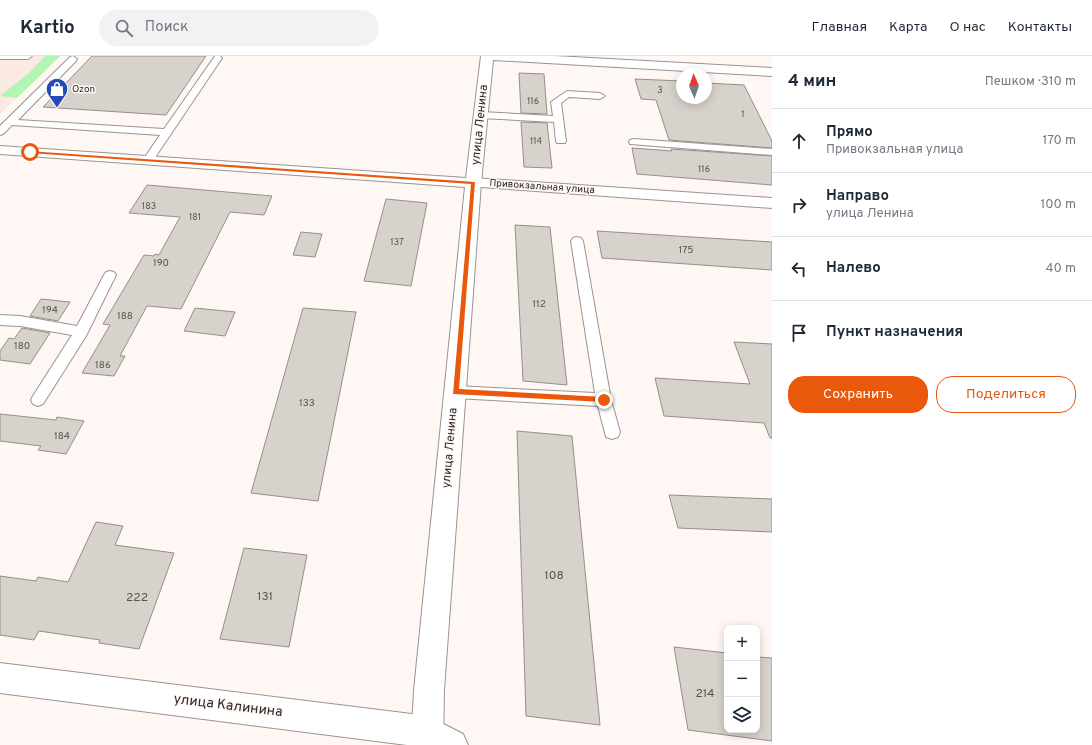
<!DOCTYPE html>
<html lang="ru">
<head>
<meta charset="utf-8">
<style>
	:root { --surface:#fff; --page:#f2f2f3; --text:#1f2937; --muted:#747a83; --line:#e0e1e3; --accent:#ea580c }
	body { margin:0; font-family:Overpass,sans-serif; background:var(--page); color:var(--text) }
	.controls { position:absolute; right:12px; bottom:12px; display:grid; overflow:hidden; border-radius:8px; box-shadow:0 2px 10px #0003 }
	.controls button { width:36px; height:36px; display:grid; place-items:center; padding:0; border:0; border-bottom:1px solid var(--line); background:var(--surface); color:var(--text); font:20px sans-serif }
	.compass { position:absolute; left:676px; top:12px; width:36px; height:36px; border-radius:50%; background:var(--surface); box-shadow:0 2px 10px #0003; rotate:358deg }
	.stop { position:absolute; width:12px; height:12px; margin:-9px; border:3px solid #ea580c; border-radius:50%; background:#fff }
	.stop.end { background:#ea580c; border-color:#fff; box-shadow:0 1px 4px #0008 }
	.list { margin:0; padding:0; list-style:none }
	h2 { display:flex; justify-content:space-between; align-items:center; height:52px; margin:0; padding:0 16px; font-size:17px }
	h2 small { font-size:13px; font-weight:400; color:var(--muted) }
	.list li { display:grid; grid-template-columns:26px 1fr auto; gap:12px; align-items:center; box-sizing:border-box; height:64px; padding:0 16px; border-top:1px solid var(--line) }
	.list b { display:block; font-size:15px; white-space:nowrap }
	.list p { margin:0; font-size:13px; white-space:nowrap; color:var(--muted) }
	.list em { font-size:13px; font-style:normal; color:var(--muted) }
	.actions { display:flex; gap:8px; padding:12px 16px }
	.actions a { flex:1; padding:9px 0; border:1px solid var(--accent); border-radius:16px; text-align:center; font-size:14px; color:var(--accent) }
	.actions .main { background:var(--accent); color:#fff }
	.icon { flex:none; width:22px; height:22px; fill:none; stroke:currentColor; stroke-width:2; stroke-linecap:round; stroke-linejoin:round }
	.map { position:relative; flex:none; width:772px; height:689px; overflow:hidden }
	header { display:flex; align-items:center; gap:24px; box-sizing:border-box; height:56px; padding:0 20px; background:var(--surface); border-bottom:1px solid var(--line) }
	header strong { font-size:19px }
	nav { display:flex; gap:22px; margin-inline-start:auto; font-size:14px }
	.search { width:280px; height:36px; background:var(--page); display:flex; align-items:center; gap:10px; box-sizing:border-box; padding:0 14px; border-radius:22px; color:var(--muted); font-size:15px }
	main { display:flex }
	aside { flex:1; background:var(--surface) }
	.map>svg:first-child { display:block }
	.built { fill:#fbeae3 }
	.green { fill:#b3f5b2 }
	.building { fill:#d7d2cb; stroke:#958f89 }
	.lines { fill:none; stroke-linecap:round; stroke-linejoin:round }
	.lane-casing { stroke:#9b9390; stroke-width:2 }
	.street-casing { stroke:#9b9390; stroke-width:2 }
	.secondary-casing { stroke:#9b9390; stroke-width:2 }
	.lane { fill:#fff; fill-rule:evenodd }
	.street { fill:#fff; fill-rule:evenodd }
	.secondary { fill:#fff; fill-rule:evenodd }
	.route { fill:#ea580c }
	.labels { text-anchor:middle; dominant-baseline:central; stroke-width:3; stroke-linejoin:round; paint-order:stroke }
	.far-number-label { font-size:9px; fill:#575351 }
	.far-poi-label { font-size:10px; fill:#2c2928; stroke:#fef7f4; text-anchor:start }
	.far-street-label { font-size:10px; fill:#2c2928; stroke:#fef7f4 }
	.number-label { font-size:10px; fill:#575351 }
	.street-label { font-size:12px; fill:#2c2928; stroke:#fef7f4 }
	.near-number-label { font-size:12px; fill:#575351 }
	.near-street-label { font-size:14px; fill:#2c2928; stroke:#fef7f4 }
</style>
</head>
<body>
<header>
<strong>Kartio</strong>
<div class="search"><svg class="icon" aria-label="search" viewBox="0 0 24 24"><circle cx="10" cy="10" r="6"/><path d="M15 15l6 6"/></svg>Поиск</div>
<nav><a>Главная</a><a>Карта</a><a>О нас</a><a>Контакты</a></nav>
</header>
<main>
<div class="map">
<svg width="772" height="689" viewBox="0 0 772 689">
	<rect width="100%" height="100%" fill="#fef7f4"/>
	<polygon class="built" points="0,0 60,0 0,58"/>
	<polygon class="green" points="45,0 60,0 17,42 0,40 29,17"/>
	<g class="building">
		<polygon points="92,0 206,0 166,59 43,51"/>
		<polygon points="519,17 544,18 547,58 521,57"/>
		<polygon points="635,23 682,25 682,42 706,42 706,27 744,29 772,85 772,92 669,84 656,44 641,43"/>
		<polygon points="521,66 547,67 552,112 524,111"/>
		<polygon points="632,92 672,95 671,93 772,100 772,129 637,118"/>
		<polygon points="147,129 272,140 264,159 230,156 181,253 147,250 120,300 125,300 114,320 82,317 110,269 103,268 144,199 154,200 155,198 159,199 180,161 129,157"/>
		<polygon points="386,143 427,147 411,230 364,225"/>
		<polygon points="515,169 550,171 567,329 523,325"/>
		<polygon points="597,175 772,186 772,214 602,202"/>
		<polygon points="301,176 322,178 315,201 293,199"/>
		<polygon points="41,243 70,246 58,265 30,260"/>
		<polygon points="195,252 235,256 225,280 184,275"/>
		<polygon points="303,252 356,256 318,445 251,437"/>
		<polygon points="22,272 50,277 30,308 0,304 0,295 9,282 14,283"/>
		<polygon points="734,286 772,288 772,382 770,382 764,367 664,360 655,322 750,328"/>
		<polygon points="0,358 56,364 57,361 84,365 66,398 38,394 41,390 0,385"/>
		<polygon points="517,375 572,380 600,669 526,660"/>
		<polygon points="669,439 772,443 772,476 678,472"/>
		<polygon points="96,466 123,470 115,489 174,497 139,593 99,587 100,584 39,575 34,584 0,579 0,520 36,525 38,521 68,526"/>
		<polygon points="244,492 307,499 289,591 220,583"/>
		<polygon points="674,591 727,597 727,674 757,674 757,601 772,602 772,685 688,674"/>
	</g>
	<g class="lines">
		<g class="lane-casing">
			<g id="lane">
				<polygon points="0,0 32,0 28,3 0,3"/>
				<polygon points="73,0 77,3 76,5 18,64 164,73 215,0 220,0 222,2 152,106 144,106 143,104 160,79 12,69 3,78 0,79 0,70 70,1"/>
				<polygon points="567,35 600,37 605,40 600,43 569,41 561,47 566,85 565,87 557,87 556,85 554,66 481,62 476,59 481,56 553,60 551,46"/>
				<polygon points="634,83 772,93 772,99 630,88 629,86 630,84"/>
				<polygon points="577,181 581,182 583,185 611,344 620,376 618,381 612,383 606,381 598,350 455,342 450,340 448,336 450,332 455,330 595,337 571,185 573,182"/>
				<polygon points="110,215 114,216 116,219 86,280 43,348 38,350 33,348 31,344 33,340 72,279 20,270 0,269 0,259 20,260 77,270 104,219 106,216"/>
			</g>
		</g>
		<g class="street-casing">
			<g id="street">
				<polygon points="473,122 772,142 772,152 467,130 465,127 467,124"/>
				<polygon points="0,607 428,660 463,678 468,689 407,689 0,637"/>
			</g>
		</g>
		<g class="secondary-casing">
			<polygon id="secondary" points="481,0 555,0 772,12 772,20 493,4 481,127 444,634 443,689 411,689 414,634 465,131 0,98 0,90 466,122"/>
		</g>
		<use href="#lane" class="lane"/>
		<use href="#street" class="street"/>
		<use href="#secondary" class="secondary"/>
	</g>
	<polygon class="route" points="28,95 475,126 459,333 604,341 607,344 604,346 453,338 471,128 30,97"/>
	<defs>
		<g id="shop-pin" transform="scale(1.15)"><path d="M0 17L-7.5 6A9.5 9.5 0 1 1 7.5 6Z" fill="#2549b8" stroke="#fef7f4"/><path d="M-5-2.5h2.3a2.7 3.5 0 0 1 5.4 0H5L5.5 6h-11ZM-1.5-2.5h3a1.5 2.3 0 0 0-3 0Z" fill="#fff"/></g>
	</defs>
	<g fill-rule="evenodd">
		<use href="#shop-pin" x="57" y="33"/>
	</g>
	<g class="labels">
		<g class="far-number-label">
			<text x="660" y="34">3</text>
			<text x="533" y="45">116</text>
			<text x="743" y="58">1</text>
			<text x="536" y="85">114</text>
			<text x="704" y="113">116</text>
			<text x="149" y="150">183</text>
			<text x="195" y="161">181</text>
			<text x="397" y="186">137</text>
		</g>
		<g class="far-poi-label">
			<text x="72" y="33">Ozon</text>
		</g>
		<g class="far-street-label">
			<text transform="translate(542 131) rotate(4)">Привокзальная улица</text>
		</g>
		<g class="number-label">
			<text x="686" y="194">175</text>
			<text x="161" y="207">190</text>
			<text x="539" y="248">112</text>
			<text x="50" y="254">194</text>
			<text x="125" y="260">188</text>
			<text x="22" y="290">180</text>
			<text x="103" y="309">186</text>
			<text x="307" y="347">133</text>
			<text x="62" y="380">184</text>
		</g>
		<g class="street-label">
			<text transform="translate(480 69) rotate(-84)">улица Ленина</text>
			<text transform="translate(450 392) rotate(-85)">улица Ленина</text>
		</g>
		<g class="near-number-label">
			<text x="554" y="520">108</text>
			<text x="265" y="541">131</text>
			<text x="137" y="542">222</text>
			<text x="705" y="638">214</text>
		</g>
		<g class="near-street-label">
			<text transform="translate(228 650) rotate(7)">улица Калинина</text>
		</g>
	</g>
</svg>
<div class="controls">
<button>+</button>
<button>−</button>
<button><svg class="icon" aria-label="layers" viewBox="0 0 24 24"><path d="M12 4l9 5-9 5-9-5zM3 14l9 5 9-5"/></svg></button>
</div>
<svg class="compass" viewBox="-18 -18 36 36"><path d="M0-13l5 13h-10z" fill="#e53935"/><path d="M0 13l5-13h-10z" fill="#747a83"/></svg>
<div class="stop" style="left:30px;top:96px"></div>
<div class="stop end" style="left:604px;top:344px"></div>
</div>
<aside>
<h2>4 мин<small>Пешком · 310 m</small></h2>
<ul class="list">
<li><svg class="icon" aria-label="ahead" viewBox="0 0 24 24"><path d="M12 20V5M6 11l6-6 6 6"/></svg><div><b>Прямо</b><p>Привокзальная улица</p></div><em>170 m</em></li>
<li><svg class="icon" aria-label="right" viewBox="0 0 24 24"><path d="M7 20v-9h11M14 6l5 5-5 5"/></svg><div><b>Направо</b><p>улица Ленина</p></div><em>100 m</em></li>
<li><svg class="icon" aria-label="left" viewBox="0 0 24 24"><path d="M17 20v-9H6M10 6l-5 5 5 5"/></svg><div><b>Налево</b></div><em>40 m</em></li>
<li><svg class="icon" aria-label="arrive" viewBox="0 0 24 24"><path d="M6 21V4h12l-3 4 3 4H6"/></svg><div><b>Пункт назначения</b></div></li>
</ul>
<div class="actions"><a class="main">Сохранить</a><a>Поделиться</a></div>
</aside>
</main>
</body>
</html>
